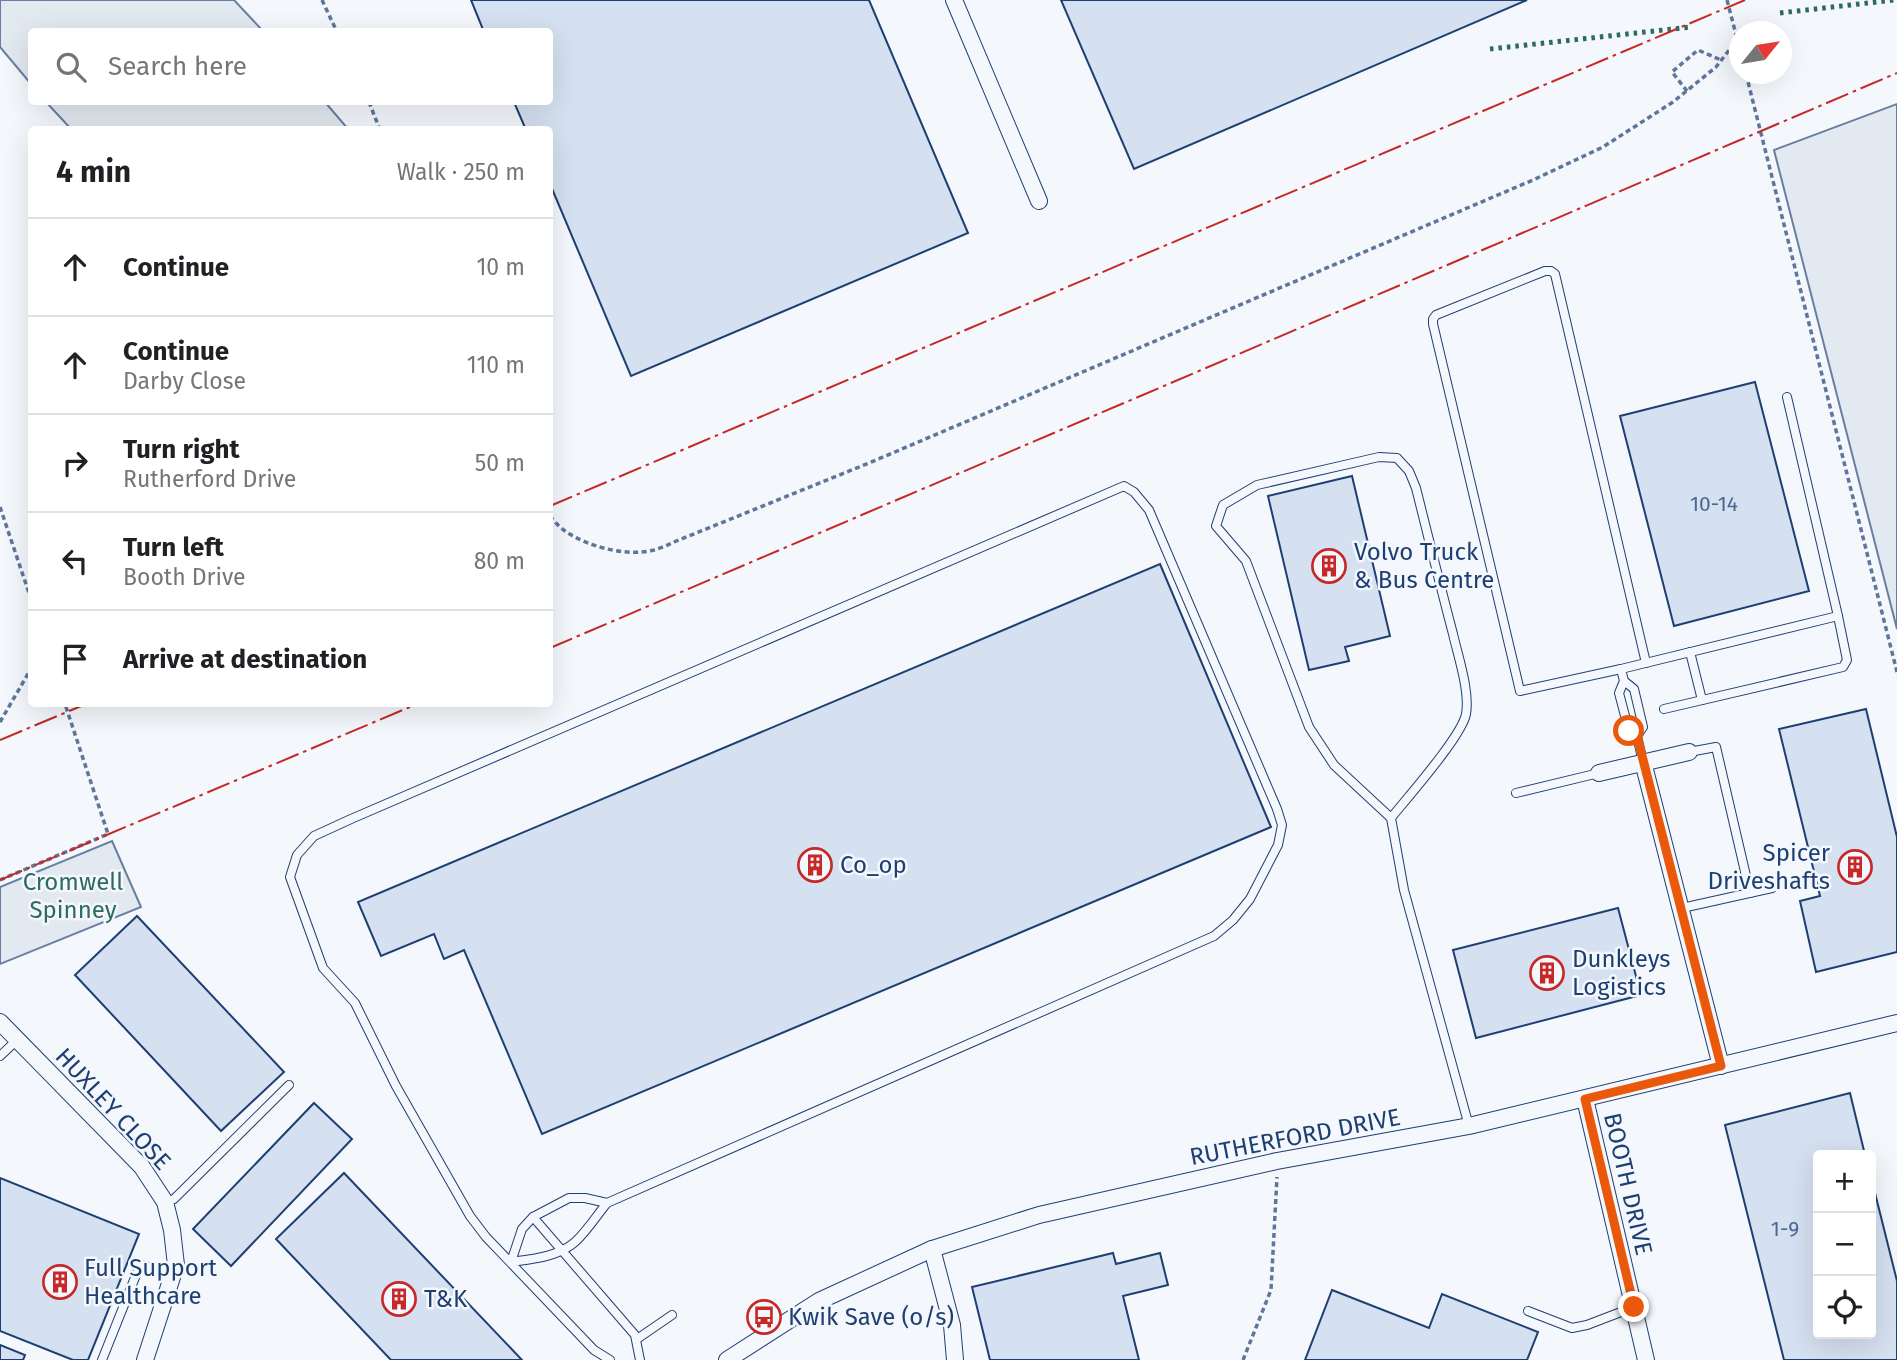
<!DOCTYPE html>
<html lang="en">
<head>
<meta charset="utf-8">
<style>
	:root { --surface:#fff; --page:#f6f6f6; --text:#202124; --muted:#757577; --line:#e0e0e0 }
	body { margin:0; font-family:"Fira Sans",sans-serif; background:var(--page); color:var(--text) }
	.controls { position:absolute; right:21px; bottom:21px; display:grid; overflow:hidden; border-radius:7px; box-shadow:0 7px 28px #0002 }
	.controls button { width:63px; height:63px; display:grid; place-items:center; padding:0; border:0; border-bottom:2px solid var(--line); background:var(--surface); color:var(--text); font:35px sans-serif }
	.compass { position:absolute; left:1729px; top:21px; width:63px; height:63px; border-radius:50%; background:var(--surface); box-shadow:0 7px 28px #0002; rotate:60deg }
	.stop { position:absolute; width:21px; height:21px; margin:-16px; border:5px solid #ea580c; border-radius:50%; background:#fff }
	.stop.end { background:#ea580c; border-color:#fff; box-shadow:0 2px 7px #0008 }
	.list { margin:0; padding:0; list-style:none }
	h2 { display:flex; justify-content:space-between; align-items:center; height:91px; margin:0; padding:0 28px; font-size:30px }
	h2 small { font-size:23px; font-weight:400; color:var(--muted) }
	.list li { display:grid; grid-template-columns:46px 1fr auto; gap:21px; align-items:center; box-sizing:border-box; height:98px; padding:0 28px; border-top:2px solid var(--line) }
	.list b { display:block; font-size:26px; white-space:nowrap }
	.list p { margin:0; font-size:23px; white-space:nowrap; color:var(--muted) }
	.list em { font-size:23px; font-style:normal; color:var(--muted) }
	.icon { flex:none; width:38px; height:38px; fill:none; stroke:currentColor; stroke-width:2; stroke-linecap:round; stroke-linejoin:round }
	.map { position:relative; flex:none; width:1897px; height:1360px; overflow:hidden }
	.search { position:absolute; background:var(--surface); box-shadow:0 7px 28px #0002; left:28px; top:28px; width:525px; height:77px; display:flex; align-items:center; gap:18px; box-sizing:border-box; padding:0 24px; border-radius:7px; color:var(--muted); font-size:26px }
	.panel { position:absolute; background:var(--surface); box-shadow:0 7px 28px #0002; left:28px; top:126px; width:525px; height:581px; border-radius:7px }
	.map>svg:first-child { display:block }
	.green { fill:#e3e9f0; stroke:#687fa3; stroke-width:2 }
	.building { fill:#d5e0f0; stroke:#1d3f73; stroke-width:2 }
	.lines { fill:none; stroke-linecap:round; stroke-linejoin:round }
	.lane-casing { stroke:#1d3f73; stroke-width:10 }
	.street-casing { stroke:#1d3f73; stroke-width:18 }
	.path { stroke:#5e769c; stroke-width:3.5; stroke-dasharray:5 3.5; stroke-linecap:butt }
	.lane { stroke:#f4f7fb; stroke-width:8 }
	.street { stroke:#f4f7fb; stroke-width:16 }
	.hedge { stroke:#2c6c60; stroke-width:5; stroke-dasharray:3.5 5; stroke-linecap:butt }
	.power { stroke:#c62828; stroke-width:2; stroke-dasharray:24 5 3.5 5; stroke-linecap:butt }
	.route { stroke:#ea580c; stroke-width:9 }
	.labels { text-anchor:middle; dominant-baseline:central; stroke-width:5; stroke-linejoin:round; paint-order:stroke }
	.number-label { font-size:21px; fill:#4b6792 }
	.poi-label { font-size:24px; fill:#1d3f73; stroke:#f4f7fb; text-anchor:start }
	.park-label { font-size:24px; fill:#2c6c60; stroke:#f4f7fb }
	.street-label { font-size:24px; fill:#1d3f73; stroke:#f4f7fb }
</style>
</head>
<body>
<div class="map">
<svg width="1897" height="1360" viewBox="0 0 1897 1360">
	<rect width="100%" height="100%" fill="#f4f7fb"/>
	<g class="green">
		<polygon points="0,0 234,0 263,31 32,32 31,84 0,47"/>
		<polygon points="46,102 325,102 348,129 71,129"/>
		<polygon points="1897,104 1897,629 1774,150"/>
		<polygon points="112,841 141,907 0,964 0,887"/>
	</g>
	<g class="building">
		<polygon points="471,0 869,0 968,233 631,376 550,184 550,130 526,130 514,102 550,102 550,32 484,32"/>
		<polygon points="1061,0 1527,0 1134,169"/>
		<polygon points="1755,382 1809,591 1674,626 1620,416"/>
		<polygon points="1352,476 1390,636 1345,647 1349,661 1309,670 1268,496"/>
		<polygon points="1160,564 1271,827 542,1134 464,950 444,959 434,934 381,956 358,902"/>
		<polygon points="1866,709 1897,837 1897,952 1816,972 1800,901 1820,896 1779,729"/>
		<polygon points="1618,908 1641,995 1476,1038 1453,950"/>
		<polygon points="137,916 284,1072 221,1131 75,975"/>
		<polygon points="1850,1093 1865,1155 1818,1155 1818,1334 1871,1334 1871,1177 1897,1281 1897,1360 1784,1360 1725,1125"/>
		<polygon points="314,1103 352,1139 231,1266 193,1229"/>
		<polygon points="344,1173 522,1360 391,1360 276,1239"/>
		<polygon points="0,1178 139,1234 88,1360 73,1360 0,1331"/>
		<polygon points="1113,1253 1116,1264 1160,1253 1168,1285 1123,1296 1139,1360 990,1360 972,1287"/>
		<polygon points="1332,1290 1429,1328 1442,1294 1538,1332 1527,1360 1305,1360"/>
		<polygon points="0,1345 25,1355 23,1360 0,1360"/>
	</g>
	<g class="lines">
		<g class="lane-casing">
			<g id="lane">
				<polyline points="1690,652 1702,700"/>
				<polyline points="1621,669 1520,691 1433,324 1433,319 1436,315 1545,271 1551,271 1555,274 1646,663"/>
				<polyline points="1624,681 1621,669 1838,616 1787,397"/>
				<polyline points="1664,709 1843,667 1847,660 1838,616"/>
				<polyline points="1637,736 1643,727 1634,689 1624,681 1619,693 1629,731 1637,736 1643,762"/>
				<polyline points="1689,752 1716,747 1750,893"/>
				<polyline points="1516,793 1599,773"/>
				<path d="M1391,818C1407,798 1462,736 1466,714C1470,691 1458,656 1453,634C1440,585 1428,536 1416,488L1409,471L1397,458L1379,457L1257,485L1223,505L1216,526L1246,561L1309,727L1334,765L1391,818L1404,890L1469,1126"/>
				<polyline points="1682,908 1772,888"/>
				<polyline points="0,1056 17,1040"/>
				<polyline points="165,1202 174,1199 289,1085"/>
				<path d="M607,1203L585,1198H569L533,1217L522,1229L511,1262C532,1259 558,1257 575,1242C587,1231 597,1215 607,1203L1214,936L1233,920L1250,899L1278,845L1282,825L1277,809L1149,510L1134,492L1124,486L351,819L314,836L297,855L290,877L323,968L355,1003L396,1086L470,1216L486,1237L594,1350L610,1360"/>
				<polyline points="533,1217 635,1335 640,1360"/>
				<polyline points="1528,1311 1572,1328 1587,1325 1634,1307"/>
				<polyline points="637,1339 672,1315"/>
				<polyline points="102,1360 140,1265 158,1269 173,1275"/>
			</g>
		</g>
		<g class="street-casing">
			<g id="street">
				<polyline points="954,0 1039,201"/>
				<polyline points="1643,762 1721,1066"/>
				<polyline points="1599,773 1689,752"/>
				<polyline points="0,1022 142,1167 165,1202 172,1230 176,1265 145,1360"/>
				<polyline points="1585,1099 1646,1360"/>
				<polyline points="932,1249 952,1325 955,1360"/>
				<polyline points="727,1360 819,1301 932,1249 1039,1215 1277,1161 1469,1126 1897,1023"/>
			</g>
		</g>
		<g class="path">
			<polyline points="322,0 337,32"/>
			<polyline points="1727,0 1740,50"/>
			<polyline points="1746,74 1897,672"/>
			<polyline points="1687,91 1672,72 1698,50 1721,60"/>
			<polyline points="369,102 380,130"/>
			<polyline points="0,507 32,602"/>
			<path d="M550,516C554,521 559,527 565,531C588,547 627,557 654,550C661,548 668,545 674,542L869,463L1533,180L1603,147L1673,102L1716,67L1737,40"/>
			<polyline points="0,722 32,667"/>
			<polyline points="0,880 108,834 65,704"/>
			<polyline points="1243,1360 1271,1290 1277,1177"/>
		</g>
		<use href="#lane" class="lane"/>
		<use href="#street" class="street"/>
		<g class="hedge">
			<polyline points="1780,13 1894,0"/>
			<polyline points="1490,49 1691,27"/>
		</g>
		<g class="power">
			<polyline points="550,506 1745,0"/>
			<polyline points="550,648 1897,73"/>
			<polyline points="0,740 86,704"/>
			<polyline points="0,880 417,704"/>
		</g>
	</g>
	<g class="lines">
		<polyline class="route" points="1629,731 1637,736 1721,1066 1585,1099 1634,1307"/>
	</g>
	<defs>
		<g id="building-ring" transform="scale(1.75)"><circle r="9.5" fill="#f4f7fb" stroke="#c62828" stroke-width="1.5"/><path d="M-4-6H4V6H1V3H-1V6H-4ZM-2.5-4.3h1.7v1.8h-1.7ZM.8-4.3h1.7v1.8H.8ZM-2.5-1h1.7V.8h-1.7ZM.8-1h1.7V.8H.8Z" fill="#c62828"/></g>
		<g id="bus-ring" transform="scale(1.75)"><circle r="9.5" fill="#f4f7fb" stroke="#c62828" stroke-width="1.5"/><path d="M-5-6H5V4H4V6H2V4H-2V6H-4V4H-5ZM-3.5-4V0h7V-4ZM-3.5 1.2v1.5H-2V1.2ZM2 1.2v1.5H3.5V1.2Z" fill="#c62828"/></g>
	</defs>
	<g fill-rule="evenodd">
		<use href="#building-ring" x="1329" y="566"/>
		<use href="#building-ring" x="815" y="865"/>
		<use href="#building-ring" x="1855" y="867"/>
		<use href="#building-ring" x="1547" y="973"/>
		<use href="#building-ring" x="60" y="1282"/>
		<use href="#building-ring" x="399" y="1299"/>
		<use href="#bus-ring" x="764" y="1317"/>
	</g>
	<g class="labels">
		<g class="number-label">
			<text x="1714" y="504">10-14</text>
			<text x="1785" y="1229">1-9</text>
		</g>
		<g class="poi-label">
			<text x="1354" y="552">Volvo Truck<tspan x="1354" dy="28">&amp; Bus Centre</tspan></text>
			<text x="1830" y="853" text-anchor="end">Spicer<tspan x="1830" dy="28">Driveshafts</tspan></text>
			<text x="840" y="865">Co_op</text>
			<text x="1572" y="959">Dunkleys<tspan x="1572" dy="28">Logistics</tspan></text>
			<text x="84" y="1268">Full Support<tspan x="84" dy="28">Healthcare</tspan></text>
			<text x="424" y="1299">T&amp;K</text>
			<text x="788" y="1317">Kwik Save (o/s)</text>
		</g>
		<g class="park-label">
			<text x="73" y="882">Cromwell<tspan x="73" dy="28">Spinney</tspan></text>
		</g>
		<g class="street-label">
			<text transform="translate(113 1109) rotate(47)">HUXLEY CLOSE</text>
			<text transform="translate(1295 1137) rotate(-11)">RUTHERFORD DRIVE</text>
			<text transform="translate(1628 1184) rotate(77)">BOOTH DRIVE</text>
		</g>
	</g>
</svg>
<div class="controls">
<button>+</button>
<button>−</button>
<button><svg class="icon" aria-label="locate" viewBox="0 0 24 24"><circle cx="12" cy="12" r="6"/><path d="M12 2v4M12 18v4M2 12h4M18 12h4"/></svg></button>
</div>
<svg class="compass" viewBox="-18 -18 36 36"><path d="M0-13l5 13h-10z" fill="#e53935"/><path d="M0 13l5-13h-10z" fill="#757577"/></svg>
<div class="stop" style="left:1629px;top:731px"></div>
<div class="stop end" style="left:1634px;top:1307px"></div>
<div class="search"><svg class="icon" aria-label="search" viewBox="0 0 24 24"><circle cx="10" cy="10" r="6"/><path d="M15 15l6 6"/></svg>Search here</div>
<section class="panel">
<h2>4 min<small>Walk · 250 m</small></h2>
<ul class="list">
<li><svg class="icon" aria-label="ahead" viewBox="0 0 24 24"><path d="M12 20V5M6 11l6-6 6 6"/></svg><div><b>Continue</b></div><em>10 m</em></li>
<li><svg class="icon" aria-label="ahead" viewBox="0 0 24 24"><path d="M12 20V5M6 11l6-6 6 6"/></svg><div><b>Continue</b><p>Darby Close</p></div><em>110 m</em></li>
<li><svg class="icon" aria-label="right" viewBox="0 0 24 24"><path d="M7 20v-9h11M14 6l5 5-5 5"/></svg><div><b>Turn right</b><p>Rutherford Drive</p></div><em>50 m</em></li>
<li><svg class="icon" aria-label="left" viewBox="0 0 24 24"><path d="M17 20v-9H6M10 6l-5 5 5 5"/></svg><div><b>Turn left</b><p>Booth Drive</p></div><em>80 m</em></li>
<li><svg class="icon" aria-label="arrive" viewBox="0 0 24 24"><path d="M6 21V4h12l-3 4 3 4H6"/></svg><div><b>Arrive at destination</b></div></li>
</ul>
</section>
</div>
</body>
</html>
